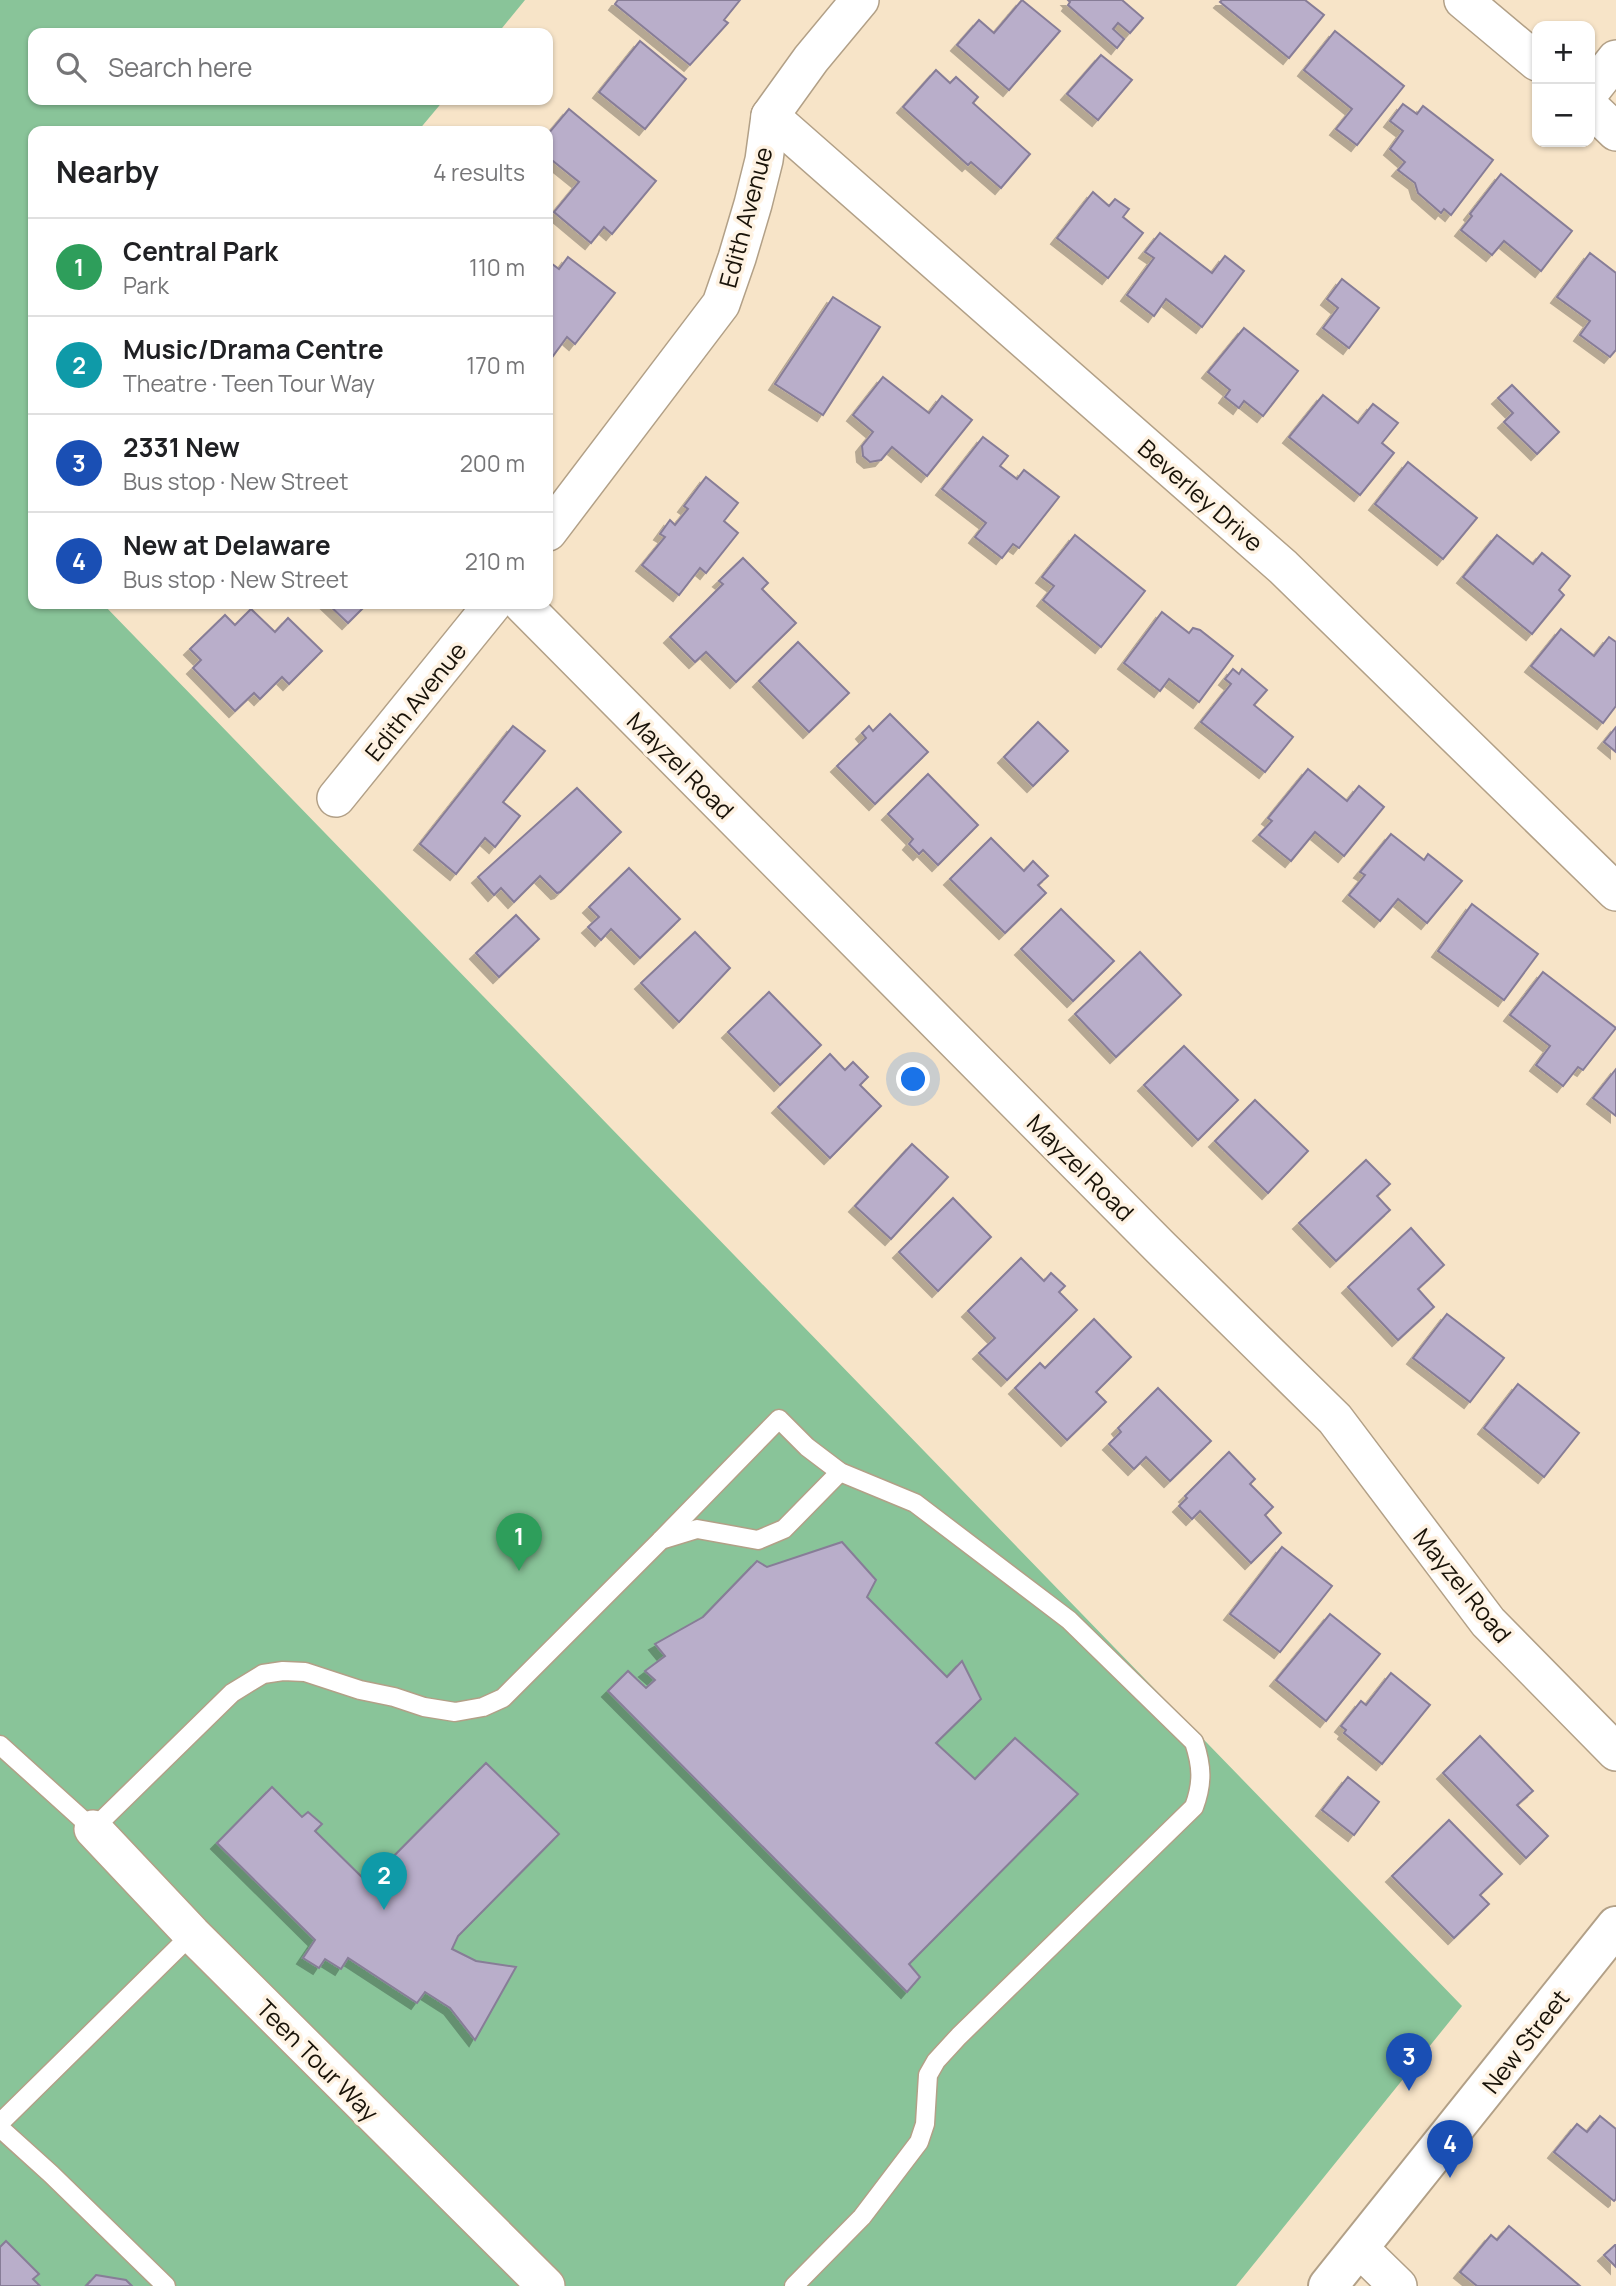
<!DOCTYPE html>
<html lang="en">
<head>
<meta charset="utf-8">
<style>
	:root { --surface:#fff; --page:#f2f2f2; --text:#202124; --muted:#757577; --line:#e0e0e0; --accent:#b45309 }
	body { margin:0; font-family:Manrope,sans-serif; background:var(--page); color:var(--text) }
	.controls { position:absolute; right:21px; top:21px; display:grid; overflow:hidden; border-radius:14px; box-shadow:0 2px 5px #0004 }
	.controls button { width:63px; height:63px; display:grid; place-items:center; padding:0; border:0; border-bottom:2px solid var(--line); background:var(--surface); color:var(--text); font:35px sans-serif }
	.you { position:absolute; left:914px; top:1080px; width:24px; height:24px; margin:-18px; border:5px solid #fff; border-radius:50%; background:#1a73e8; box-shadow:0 0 0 10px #1a73e833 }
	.badge { display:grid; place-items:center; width:46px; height:46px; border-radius:50%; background:var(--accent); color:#fff; font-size:23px; font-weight:700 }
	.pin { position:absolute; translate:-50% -58px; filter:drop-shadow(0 2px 4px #0008) }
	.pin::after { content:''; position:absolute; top:37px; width:24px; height:21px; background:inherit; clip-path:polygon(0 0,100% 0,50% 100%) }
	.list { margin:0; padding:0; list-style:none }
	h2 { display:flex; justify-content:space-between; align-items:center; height:91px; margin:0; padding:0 28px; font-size:30px }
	h2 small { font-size:23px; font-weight:400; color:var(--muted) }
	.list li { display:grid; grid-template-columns:46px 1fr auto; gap:21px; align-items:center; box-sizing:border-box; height:98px; padding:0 28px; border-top:2px solid var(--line) }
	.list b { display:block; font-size:26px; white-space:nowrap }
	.list p { margin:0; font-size:23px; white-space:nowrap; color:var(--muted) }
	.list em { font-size:23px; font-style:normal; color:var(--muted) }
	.icon { flex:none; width:38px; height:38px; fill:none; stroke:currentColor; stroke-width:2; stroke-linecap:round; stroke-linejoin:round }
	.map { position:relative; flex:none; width:1616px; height:2286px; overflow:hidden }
	.search { position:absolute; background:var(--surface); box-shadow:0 2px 5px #0004; left:28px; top:28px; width:525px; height:77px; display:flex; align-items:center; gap:18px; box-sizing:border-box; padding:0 24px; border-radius:14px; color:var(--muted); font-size:26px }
	.panel { position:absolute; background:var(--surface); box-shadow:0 2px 5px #0004; left:28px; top:126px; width:525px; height:483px; border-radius:14px }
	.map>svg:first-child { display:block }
	.green { fill:#89c499 }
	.building { fill:#b9aeca; stroke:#877d97; stroke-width:2; filter:url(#shadow) }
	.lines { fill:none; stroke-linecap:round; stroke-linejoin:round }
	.service-casing { stroke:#b2a087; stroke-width:21 }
	.minor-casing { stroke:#b2a087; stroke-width:40 }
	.secondary-casing { stroke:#b2a087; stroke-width:42 }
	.service { stroke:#fff; stroke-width:18 }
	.minor { stroke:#fff; stroke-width:37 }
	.secondary { stroke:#fff; stroke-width:38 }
	.labels { text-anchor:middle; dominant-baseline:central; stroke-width:7; stroke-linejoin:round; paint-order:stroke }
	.street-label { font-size:24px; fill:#181208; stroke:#fef2e2 }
</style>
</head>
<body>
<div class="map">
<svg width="1616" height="2286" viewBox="0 0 1616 2286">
	<defs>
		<filter id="shadow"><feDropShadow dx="-6" dy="6" stdDeviation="0" flood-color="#0004"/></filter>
	</defs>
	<rect width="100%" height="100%" fill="#f7e4c8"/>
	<polygon class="green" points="0,0 525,0 498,33 33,33 33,100 444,100 418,131 33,131 33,604 103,604 1462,2006 1236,2286 0,2286"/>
	<g class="building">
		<polygon points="618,0 740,0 724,20 728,23 690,65 615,4"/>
		<polygon points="1022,0 1060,31 1009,90 957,45 979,20 994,33"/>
		<polygon points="1068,0 1122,0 1143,18 1130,33 1118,23 1113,29 1124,39 1117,48 1068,5 1070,2"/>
		<polygon points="1222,0 1305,0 1324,15 1289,58 1220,2"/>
		<polygon points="1335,31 1404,86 1357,145 1336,129 1352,109 1304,70"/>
		<polygon points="640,41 686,79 645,129 599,92"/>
		<polygon points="1101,55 1132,80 1098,120 1067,94"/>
		<polygon points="936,70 950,83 956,77 978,97 973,103 1030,154 1001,188 971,162 968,165 903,107"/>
		<polygon points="1403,104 1417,114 1423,106 1493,160 1451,215 1444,209 1441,213 1418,193 1415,183 1398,170 1405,162 1390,149 1403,131 1390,121"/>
		<polygon points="569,109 656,181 612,234 604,227 591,243 554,212 579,182 548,157 548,134"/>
		<polygon points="1501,174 1572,231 1541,271 1504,241 1492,255 1461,230 1472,216 1470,214"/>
		<polygon points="1093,192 1109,206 1115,199 1129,209 1123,217 1143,233 1108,278 1057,238"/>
		<polygon points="1160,233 1212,273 1225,256 1244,271 1202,327 1166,299 1154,316 1127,295 1154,258 1145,252"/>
		<polygon points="1590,253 1616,273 1616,350 1610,357 1580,335 1590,321 1557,297"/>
		<polygon points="568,257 615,293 575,344 567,337 553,356 548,352 548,261 559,269"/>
		<polygon points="1342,279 1379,308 1349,348 1323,328 1338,308 1327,299"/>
		<polygon points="833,297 880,327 823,415 775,384"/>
		<polygon points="1244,328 1298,371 1263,416 1244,401 1239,408 1225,397 1230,390 1208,372"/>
		<polygon points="883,377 929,413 942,396 972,420 927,476 892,447 881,460 870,462 863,456 862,446 873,432 853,415"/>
		<polygon points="1512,385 1559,432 1537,454 1504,422 1513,413 1498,398"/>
		<polygon points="1323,395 1358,423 1373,404 1398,423 1382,443 1394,453 1360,495 1289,437"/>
		<polygon points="983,437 1008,456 1000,466 1017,479 1024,470 1059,497 1019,548 1013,544 1002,558 975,537 986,523 942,489"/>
		<polygon points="1408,462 1477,518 1443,559 1375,504"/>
		<polygon points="706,477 738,503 724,521 738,533 706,573 700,568 679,595 642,565 665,537 660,534 670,520 675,525 688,509 684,506"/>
		<polygon points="1075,535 1145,591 1101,647 1043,600 1054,586 1042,577"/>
		<polygon points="1497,535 1533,564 1542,553 1570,576 1559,590 1564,595 1532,634 1463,577"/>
		<polygon points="743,558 768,583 762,589 796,623 736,682 706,652 695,662 670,637 723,584 719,581"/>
		<polygon points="328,604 367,604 348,623"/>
		<polygon points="251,609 275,632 288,618 322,651 289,684 282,677 260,699 254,693 235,711 193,668 201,660 190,649 225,615 235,625"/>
		<polygon points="1162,612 1189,633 1193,628 1200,630 1233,656 1199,702 1169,679 1160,691 1124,663"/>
		<polygon points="1561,629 1594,656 1609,637 1616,642 1616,706 1603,723 1531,666"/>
		<polygon points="798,642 849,693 809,732 759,681"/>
		<polygon points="1233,669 1239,674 1242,669 1267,690 1254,705 1293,737 1265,772 1201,722 1231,684 1225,679"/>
		<polygon points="890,714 928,752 875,804 837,766 866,738 862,733 869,726 873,731"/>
		<polygon points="1038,722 1068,751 1033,786 1004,757"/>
		<polygon points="513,726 545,751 503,802 520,816 495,847 485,838 456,874 420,844"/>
		<polygon points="1616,727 1616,752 1604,742"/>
		<polygon points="1308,769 1347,801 1359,786 1384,807 1344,856 1315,832 1291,861 1259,835 1272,821 1268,818"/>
		<polygon points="928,774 978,825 938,865 923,850 919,854 909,844 913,839 888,814"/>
		<polygon points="577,788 621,832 560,892 557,893 540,876 514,902 501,888 494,895 478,877"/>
		<polygon points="1391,834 1424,860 1428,854 1462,881 1427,923 1398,899 1380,921 1349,895 1365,875 1360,872"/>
		<polygon points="991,838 1024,871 1033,861 1048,876 1038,885 1046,893 1005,933 950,879"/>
		<polygon points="629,868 680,919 640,958 611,929 601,940 588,927 599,917 589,907"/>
		<polygon points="1472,904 1538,954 1504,1000 1438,951"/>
		<polygon points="1061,909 1114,961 1073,1001 1021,949"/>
		<polygon points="516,915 539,939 499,977 476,953"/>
		<polygon points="695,932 730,968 679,1022 641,983"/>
		<polygon points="1140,952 1181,995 1116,1057 1075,1014"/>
		<polygon points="1543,972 1616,1028 1583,1070 1578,1067 1563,1086 1536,1065 1550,1046 1510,1015"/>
		<polygon points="769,992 821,1045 780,1085 728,1032"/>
		<polygon points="1184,1046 1238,1100 1198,1140 1144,1085"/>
		<polygon points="830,1054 845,1070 853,1062 868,1077 860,1085 881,1106 830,1158 778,1107"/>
		<polygon points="1616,1069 1616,1116 1593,1098"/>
		<polygon points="1255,1100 1308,1151 1268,1193 1215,1141"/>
		<polygon points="912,1144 948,1177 891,1239 855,1206"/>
		<polygon points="1366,1160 1390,1184 1377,1196 1390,1210 1336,1261 1299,1223"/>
		<polygon points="953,1198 991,1237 938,1291 899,1252"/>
		<polygon points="1411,1228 1444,1265 1418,1289 1434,1307 1398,1340 1348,1287"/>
		<polygon points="1021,1258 1044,1281 1051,1273 1065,1286 1059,1292 1077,1310 1007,1380 979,1353 995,1338 968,1311"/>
		<polygon points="1447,1314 1504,1358 1470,1402 1413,1358"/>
		<polygon points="1094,1319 1131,1357 1096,1392 1106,1402 1067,1440 1015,1388 1040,1363 1045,1368"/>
		<polygon points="1518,1384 1579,1433 1544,1477 1484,1428"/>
		<polygon points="1158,1388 1211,1441 1170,1481 1146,1457 1134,1469 1109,1444 1121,1432 1118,1428"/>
		<polygon points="1229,1452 1255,1479 1250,1484 1273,1507 1265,1515 1281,1533 1251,1563 1200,1511 1192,1519 1179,1506 1187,1498 1185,1496"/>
		<polygon points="842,1542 876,1580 867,1597 947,1677 962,1661 981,1699 936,1743 975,1779 1015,1738 1078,1794 909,1964 920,1977 907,1992 608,1691 628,1671 646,1688 655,1680 645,1671 665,1656 655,1644 703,1617 757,1561 767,1567"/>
		<polygon points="1282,1547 1332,1586 1280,1652 1230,1614"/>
		<polygon points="1330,1614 1380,1654 1326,1721 1276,1680"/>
		<polygon points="1391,1673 1430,1705 1382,1764 1344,1733 1346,1730 1341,1726 1361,1701 1366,1705"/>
		<polygon points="1480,1736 1533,1791 1517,1805 1548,1836 1526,1858 1443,1773"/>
		<polygon points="486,1763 559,1834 458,1936 452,1949 476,1961 516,1967 475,2040 450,2008 425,1992 417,2003 348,1958 341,1969 325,1959 319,1968 303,1958 315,1940 217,1843 272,1787 302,1817 308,1812 322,1824 315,1831 370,1885 386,1870 383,1867"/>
		<polygon points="1348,1777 1379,1802 1354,1835 1322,1810"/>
		<polygon points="1449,1820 1502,1874 1480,1895 1489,1904 1454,1938 1392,1876"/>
		<polygon points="1600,2116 1616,2129 1616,2199 1614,2201 1554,2152 1577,2124 1587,2132"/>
		<polygon points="1509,2226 1580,2286 1477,2286 1460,2272 1491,2235 1497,2240"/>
		<polygon points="6,2241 39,2274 33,2279 40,2286 0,2286 0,2247"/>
		<polygon points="1615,2245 1616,2245 1616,2267 1604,2255"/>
		<polygon points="96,2275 126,2280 132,2286 86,2286"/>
	</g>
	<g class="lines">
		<g class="service-casing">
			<g id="service">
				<path d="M661,1540L779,1419L807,1447L840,1472L915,1503L1069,1620L1194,1742C1202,1766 1203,1783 1194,1807L959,2036L936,2061L928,2075L925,2124L919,2142L862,2217L794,2286"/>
				<polyline points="0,1745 93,1829 232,1693 263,1674 283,1671 305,1672 360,1690 394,1697 424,1707 455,1712 483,1707 503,1698 661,1540 697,1529 758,1540 784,1529 840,1472"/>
				<polyline points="0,2123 192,1934"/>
				<polyline points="0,2128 51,2174 166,2286"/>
			</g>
		</g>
		<g class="minor-casing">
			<g id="minor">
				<polyline points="1463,0 1537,62"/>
				<polyline points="1590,92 1616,59"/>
				<polyline points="1590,107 1616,132"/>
				<polyline points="770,116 1283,567 1616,892"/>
				<polyline points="548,532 721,304 737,258 753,204 764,160 770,116 811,59 860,0"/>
				<polyline points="522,604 1160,1247 1335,1419 1488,1622 1616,1752"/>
				<polyline points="336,798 493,604"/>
				<polyline points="93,1829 192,1934 546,2286"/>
				<polyline points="1359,2248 1398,2286"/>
			</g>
		</g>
		<g class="secondary-casing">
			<polyline id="secondary" points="1328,2286 1616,1926"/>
		</g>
		<use href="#service" class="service"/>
		<use href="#minor" class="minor"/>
		<use href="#secondary" class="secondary"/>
	</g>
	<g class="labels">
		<g class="street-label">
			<text transform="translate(745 217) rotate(-75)">Edith Avenue</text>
			<text transform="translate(1201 495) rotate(41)">Beverley Drive</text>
			<text transform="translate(415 701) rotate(-51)">Edith Avenue</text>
			<text transform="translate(681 765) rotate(45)">Mayzel Road</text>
			<text transform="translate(1081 1167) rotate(45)">Mayzel Road</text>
			<text transform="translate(1463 1585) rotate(51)">Mayzel Road</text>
			<text transform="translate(1525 2041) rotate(-52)">New Street</text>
			<text transform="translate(318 2060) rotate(45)">Teen Tour Way</text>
		</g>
	</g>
</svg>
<div class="controls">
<button>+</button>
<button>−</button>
</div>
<div class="you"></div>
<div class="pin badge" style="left:519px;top:1571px;background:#2e9e5b">1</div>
<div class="pin badge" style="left:384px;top:1910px;background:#0f9aa8">2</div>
<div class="pin badge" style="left:1409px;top:2091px;background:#1a4fb4">3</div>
<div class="pin badge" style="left:1450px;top:2178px;background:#1a4fb4">4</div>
<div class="search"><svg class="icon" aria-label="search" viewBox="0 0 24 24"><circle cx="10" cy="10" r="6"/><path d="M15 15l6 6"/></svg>Search here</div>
<section class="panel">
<h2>Nearby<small>4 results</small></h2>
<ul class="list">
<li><span class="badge" style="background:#2e9e5b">1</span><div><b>Central Park</b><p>Park</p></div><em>110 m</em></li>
<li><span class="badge" style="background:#0f9aa8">2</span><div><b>Music/Drama Centre</b><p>Theatre · Teen Tour Way</p></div><em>170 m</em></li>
<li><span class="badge" style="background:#1a4fb4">3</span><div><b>2331 New</b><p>Bus stop · New Street</p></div><em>200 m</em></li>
<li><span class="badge" style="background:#1a4fb4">4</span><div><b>New at Delaware</b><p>Bus stop · New Street</p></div><em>210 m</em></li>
</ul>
</section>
</div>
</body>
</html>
